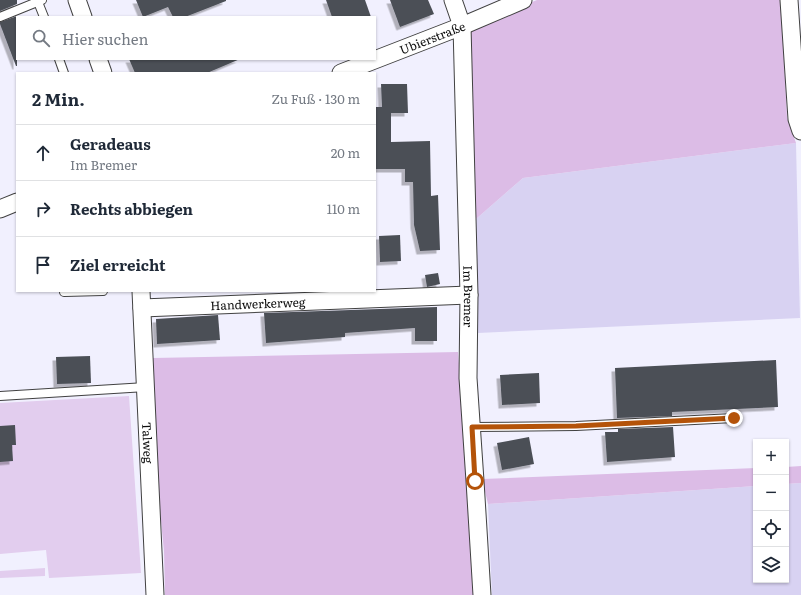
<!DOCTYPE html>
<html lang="de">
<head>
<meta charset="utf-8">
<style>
	:root { --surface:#fff; --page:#f6f6f7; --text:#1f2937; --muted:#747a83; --line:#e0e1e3 }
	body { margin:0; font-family:Literata,serif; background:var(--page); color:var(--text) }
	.controls { position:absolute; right:12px; bottom:12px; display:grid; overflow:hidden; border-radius:0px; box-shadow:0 1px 3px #0004 }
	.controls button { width:36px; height:36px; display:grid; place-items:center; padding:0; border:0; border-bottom:1px solid var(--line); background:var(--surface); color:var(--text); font:20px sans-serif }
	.stop { position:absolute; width:12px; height:12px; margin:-9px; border:3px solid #b45309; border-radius:50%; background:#fff }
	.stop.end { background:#b45309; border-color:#fff; box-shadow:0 1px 4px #0008 }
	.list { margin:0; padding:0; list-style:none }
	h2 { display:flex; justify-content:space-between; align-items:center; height:52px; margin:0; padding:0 16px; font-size:17px }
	h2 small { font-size:13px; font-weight:400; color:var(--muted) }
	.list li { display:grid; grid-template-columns:26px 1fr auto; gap:12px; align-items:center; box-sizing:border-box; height:56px; padding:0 16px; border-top:1px solid var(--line) }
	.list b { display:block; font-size:15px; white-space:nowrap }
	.list p { margin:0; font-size:13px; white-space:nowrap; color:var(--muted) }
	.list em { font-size:13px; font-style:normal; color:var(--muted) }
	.icon { flex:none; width:22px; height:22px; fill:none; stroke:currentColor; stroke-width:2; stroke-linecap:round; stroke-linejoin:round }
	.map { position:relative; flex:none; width:801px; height:595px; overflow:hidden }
	.search { position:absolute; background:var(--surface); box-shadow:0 1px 3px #0004; left:16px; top:16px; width:360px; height:44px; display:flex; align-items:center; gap:10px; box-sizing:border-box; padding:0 14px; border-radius:0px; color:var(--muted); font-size:15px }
	.panel { position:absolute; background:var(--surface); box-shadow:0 1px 3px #0004; left:16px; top:72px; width:360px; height:220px; border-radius:0px }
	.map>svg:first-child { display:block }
	.farmland { fill:#d8d2f2 }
	.green { fill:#dcbce6 }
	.pitch { fill:#e2cdee }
	.building { fill:#4b4f56; filter:url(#shadow) }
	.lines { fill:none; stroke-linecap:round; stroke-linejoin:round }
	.lane-casing { stroke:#414141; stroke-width:10 }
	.street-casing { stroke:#414141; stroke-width:19 }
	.lane { stroke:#fff; stroke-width:8 }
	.street { stroke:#fff; stroke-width:17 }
	.route { stroke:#b45309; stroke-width:5 }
	.labels { text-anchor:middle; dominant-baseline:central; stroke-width:4; stroke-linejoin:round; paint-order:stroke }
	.street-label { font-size:12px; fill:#0e0e0e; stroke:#fff }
</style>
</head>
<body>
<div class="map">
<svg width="801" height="595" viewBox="0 0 801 595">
	<defs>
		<filter id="shadow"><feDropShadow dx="-3.5" dy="3.5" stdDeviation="0" flood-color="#0004"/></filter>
	</defs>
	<rect width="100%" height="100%" fill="#f1f0fe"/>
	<g class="farmland">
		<polygon points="796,143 800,318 478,333 476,219 523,178"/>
		<polygon points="801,483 801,595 492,595 488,504 756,486 756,580 786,580 786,484"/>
	</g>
	<g class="green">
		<polygon points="537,0 781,0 787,117 796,143 523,178 476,219 471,159 467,29"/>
		<polygon points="458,352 466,446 477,595 165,595 164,551 155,461 153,358"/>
		<polygon points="801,466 801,483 786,484 786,467"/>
		<polygon points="756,468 756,486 488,504 482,479"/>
	</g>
	<g class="pitch">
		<polygon points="129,396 141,573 49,578 46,550 0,554 0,403"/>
		<polygon points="45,568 45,576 0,578 0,571"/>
	</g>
	<g class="building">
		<polygon points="0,0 17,0 17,4 0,11"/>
		<polygon points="136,0 226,0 226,1 185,17 173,17 168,7 143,17"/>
		<polygon points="326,0 365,0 371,17 332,17"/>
		<polygon points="390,0 428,0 434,14 400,27"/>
		<polygon points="17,16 17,66 16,66 0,24 0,22"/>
		<polygon points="129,59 240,59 207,73 135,73"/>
		<polygon points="381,84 407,84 408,113 391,113 391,142 430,141 431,196 438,195 440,250 420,251 414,225 413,182 405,182 405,169 375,169 375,107 382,107"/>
		<polygon points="400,235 401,261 380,262 379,236"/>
		<polygon points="438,273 440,284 427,287 425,275"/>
		<polygon points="437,307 437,341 415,341 415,328 345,333 345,337 266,343 264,313"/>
		<polygon points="218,315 220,340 157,344 156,319"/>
		<polygon points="90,356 91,383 57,384 56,357"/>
		<polygon points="776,360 778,407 672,412 672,416 617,418 615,368"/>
		<polygon points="539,373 540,403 502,405 500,375"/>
		<polygon points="15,425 16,445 12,445 13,461 0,462 0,426"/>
		<polygon points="673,427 675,457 607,462 605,432 618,432 618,429"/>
		<polygon points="529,437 534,464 502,470 497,443"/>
	</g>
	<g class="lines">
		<g class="lane-casing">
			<g id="lane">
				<polyline points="38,2 44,17"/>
				<polyline points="0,17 42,0"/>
				<polyline points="59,59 64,73"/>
				<polyline points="64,291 64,292 103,291"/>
				<polyline points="0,396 146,387"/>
				<polyline points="472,427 576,426 734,418"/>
			</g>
		</g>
		<g class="street-casing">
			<g id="street">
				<polyline points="77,0 83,17"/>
				<path id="s1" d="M453,0L462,26L469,295L468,378L475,481L482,595"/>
				<polyline points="789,0 797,119 801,131"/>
				<polyline points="98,59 103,73"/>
				<path id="s2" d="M341,73L462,26L523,0"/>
				<polyline points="0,209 17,202"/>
				<path id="s3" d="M141,291L155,595"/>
				<path id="s4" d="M142,308L469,295"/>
			</g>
		</g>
		<use href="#lane" class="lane"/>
		<use href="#street" class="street"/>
	</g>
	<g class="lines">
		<polyline class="route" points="475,481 472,427 576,426 734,418"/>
	</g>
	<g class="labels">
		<g class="street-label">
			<text stroke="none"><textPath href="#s2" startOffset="98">Ubierstraße</textPath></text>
			<text stroke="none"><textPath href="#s1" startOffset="298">Im Bremer</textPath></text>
			<text stroke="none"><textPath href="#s4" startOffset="116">Handwerkerweg</textPath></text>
			<text stroke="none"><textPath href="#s3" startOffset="152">Talweg</textPath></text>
		</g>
	</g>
</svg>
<div class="controls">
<button>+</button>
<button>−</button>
<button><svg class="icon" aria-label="locate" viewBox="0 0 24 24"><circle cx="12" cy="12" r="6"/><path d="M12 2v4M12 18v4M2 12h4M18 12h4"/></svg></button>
<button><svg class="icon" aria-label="layers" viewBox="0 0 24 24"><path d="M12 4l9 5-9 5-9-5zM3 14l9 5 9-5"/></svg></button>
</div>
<div class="stop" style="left:475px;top:481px"></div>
<div class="stop end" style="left:734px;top:418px"></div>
<div class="search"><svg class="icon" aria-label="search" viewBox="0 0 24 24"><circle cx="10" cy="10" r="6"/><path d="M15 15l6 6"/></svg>Hier suchen</div>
<section class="panel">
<h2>2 Min.<small>Zu Fuß · 130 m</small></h2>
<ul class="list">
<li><svg class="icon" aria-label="ahead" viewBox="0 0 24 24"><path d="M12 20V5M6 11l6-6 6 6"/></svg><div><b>Geradeaus</b><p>Im Bremer</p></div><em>20 m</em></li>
<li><svg class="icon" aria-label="right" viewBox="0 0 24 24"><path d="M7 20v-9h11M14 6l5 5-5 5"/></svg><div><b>Rechts abbiegen</b></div><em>110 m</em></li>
<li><svg class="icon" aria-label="arrive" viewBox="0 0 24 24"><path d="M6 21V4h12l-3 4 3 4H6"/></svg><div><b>Ziel erreicht</b></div></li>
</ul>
</section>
</div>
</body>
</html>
